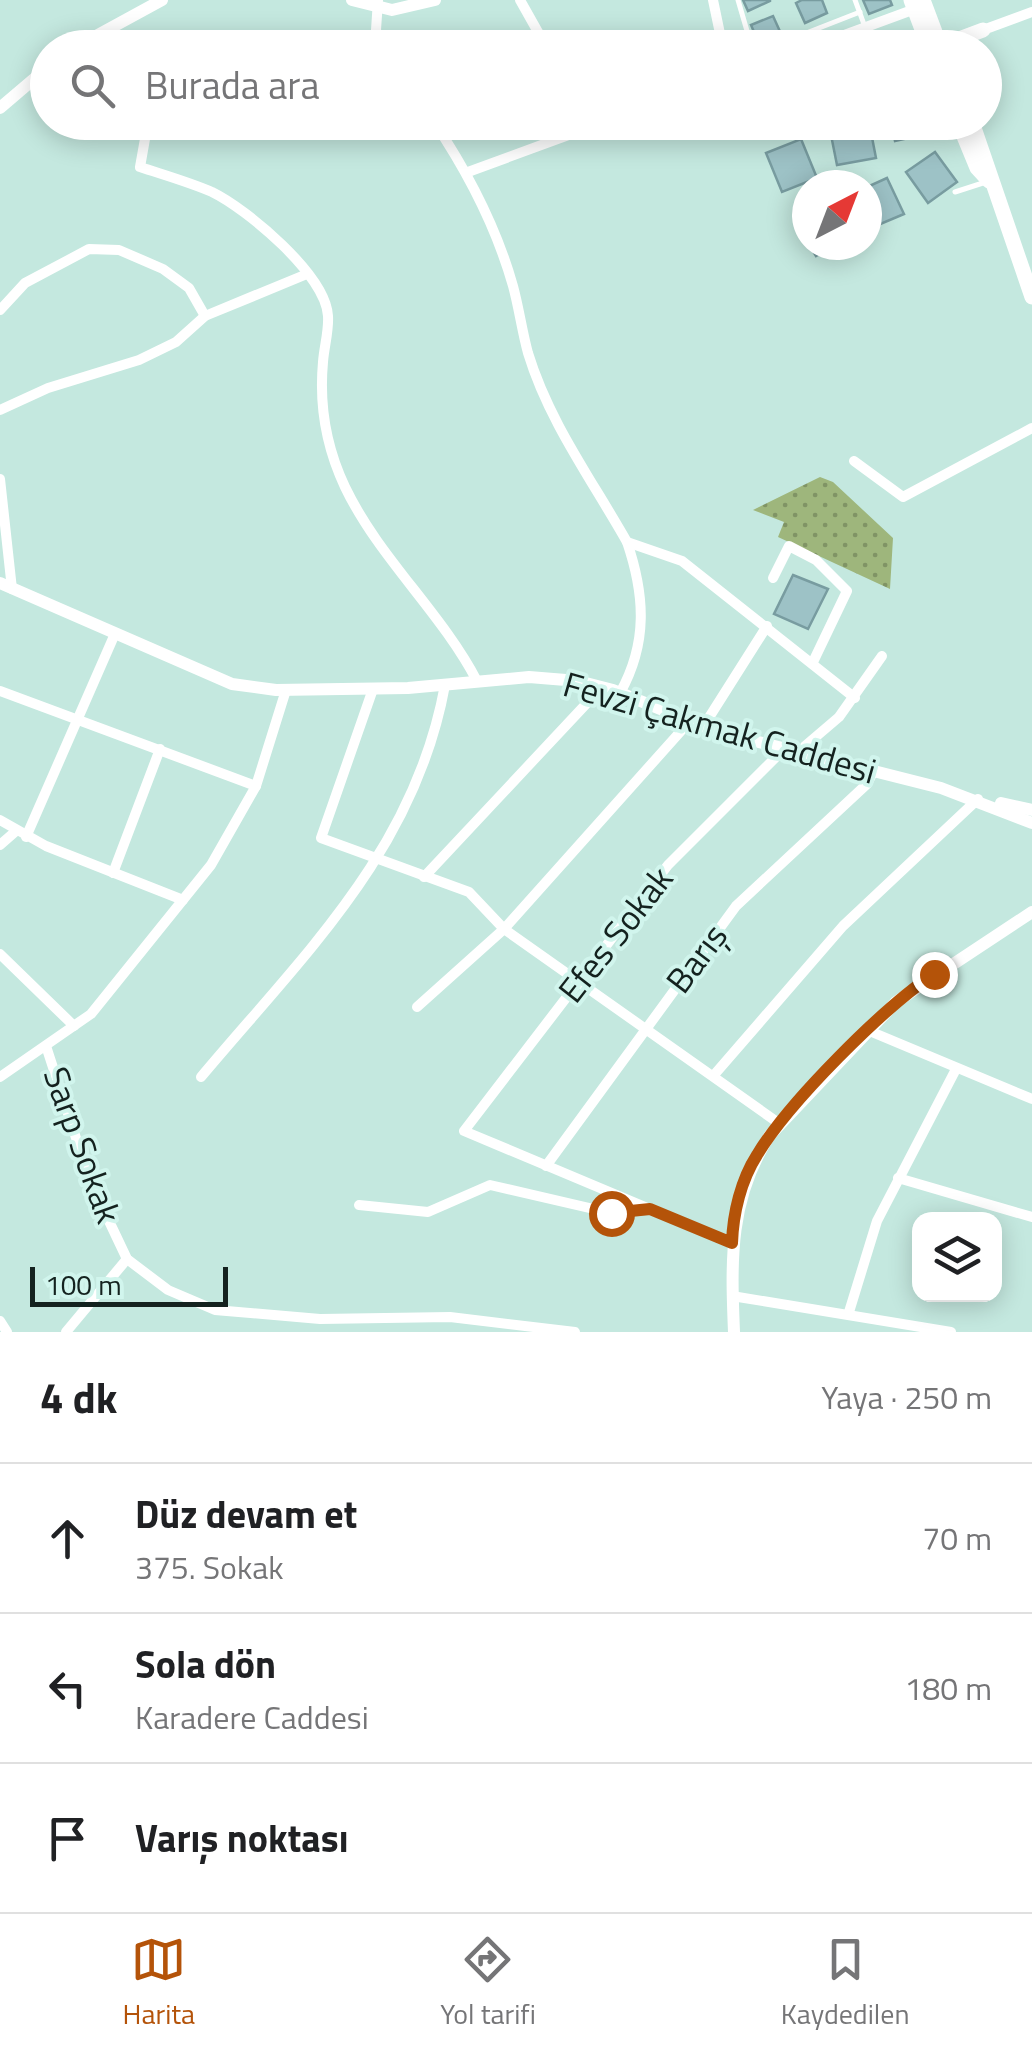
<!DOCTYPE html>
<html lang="tr">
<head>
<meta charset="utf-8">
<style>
	:root { --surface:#fff; --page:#f2f2f2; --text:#202124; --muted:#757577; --line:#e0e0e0; --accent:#b45309 }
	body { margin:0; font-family:"Titillium Web",sans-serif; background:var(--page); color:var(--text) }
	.controls { position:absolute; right:30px; bottom:30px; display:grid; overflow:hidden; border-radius:20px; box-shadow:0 5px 25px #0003 }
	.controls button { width:90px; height:90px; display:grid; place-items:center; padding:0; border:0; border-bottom:2px solid var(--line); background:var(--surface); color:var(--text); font:50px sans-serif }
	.compass { position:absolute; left:792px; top:170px; width:90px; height:90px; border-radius:50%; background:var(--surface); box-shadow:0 5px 25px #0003; rotate:42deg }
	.scale { position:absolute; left:30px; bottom:25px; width:198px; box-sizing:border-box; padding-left:10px; border:5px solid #14221f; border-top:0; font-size:28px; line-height:35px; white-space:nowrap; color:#14221f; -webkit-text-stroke:8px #d1f5ed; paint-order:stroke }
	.stop { position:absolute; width:30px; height:30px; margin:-22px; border:8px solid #b45309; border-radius:50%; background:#fff }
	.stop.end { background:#b45309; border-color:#fff; box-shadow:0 2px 10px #0008 }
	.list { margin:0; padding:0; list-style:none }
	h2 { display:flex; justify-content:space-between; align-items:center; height:130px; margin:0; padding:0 40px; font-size:42px }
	h2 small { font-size:32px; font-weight:400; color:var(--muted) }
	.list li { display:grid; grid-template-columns:65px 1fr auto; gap:30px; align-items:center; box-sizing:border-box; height:150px; padding:0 40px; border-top:2px solid var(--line) }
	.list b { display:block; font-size:38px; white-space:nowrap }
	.list p { margin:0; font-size:32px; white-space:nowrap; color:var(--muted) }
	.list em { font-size:32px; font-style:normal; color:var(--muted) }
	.icon { flex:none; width:55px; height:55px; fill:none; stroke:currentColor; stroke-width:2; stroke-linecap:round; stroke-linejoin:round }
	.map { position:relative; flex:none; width:1032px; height:1332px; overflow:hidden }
	.search { position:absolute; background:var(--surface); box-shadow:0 5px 25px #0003; left:30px; right:30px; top:30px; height:110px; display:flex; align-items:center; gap:25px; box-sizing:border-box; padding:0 35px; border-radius:55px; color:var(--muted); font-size:38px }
	.sheet { height:580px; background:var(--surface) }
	nav { display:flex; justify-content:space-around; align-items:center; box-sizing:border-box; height:140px; border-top:2px solid var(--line); background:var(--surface); font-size:28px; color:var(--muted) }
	nav a { display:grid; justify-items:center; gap:5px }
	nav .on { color:var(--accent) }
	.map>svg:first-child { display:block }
	.park { fill:url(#park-dots) }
	.building { fill:#9dc2c6; stroke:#789ca0; stroke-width:2.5 }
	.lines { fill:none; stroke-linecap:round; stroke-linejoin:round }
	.service { stroke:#fff; stroke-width:5 }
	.minor { stroke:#fff; stroke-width:10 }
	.tertiary { stroke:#fff; stroke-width:12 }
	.secondary { stroke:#fff; stroke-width:15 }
	.route { stroke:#b45309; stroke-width:12 }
	.labels { text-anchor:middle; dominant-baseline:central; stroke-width:8; stroke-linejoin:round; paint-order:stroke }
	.street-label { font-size:35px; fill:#14221f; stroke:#d1f5ed }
</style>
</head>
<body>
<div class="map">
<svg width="1032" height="1332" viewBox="0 0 1032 1332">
	<defs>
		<pattern id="park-dots" width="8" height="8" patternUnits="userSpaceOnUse" patternTransform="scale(2.5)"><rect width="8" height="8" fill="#9eb67c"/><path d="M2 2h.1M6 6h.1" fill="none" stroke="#809465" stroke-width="1.8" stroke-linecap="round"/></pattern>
	</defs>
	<rect width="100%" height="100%" fill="#c4e8df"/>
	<polygon class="park" points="820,477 833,482 893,538 890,589 778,537 784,522 753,510"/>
	<g class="building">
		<polygon points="743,0 770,0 770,1 748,11"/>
		<polygon points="802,0 822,0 827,13 805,23 796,3"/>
		<polygon points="863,0 890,0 892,5 869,14"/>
		<polygon points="773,16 782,36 760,46 751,25"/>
		<polygon points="869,122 876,158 837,165 829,125"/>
		<polygon points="891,122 929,122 931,133 895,141"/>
		<polygon points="801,139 817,178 782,192 766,153"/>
		<polygon points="935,152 957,182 928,203 906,172"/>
		<polygon points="887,178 904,214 871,228 867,187"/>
		<polygon points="807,212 807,241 795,219"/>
		<polygon points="809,245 835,245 816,256"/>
		<polygon points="793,575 828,589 808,629 774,614"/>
	</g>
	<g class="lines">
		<g class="service">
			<polyline points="738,0 752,48"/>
			<polyline points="855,0 865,27"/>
			<polyline points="768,48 860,12"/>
			<polyline points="955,192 986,182"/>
		</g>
		<g class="minor">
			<polyline points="378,0 376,30 382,48"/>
			<polyline points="520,0 547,48"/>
			<polyline points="713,0 723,48"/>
			<polyline points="983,30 1032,12"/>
			<polyline points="809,48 915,9"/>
			<path d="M148,122L140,167C164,175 189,182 212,192C247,209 326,275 328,316C329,331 324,347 323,362C319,406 326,447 345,487C379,558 441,612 477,681"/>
			<path d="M434,122C469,174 496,226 513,286C519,308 522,331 528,353C549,422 592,480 627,542C645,595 648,643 620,693"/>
			<polyline points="468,172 604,122"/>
			<polyline points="0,310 25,283 89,249 119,250 163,269 189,288 205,316"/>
			<polyline points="0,410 48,388 139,360 176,342 205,316 307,274"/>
			<polyline points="854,461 903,497 1032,428"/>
			<polyline points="0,479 12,589"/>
			<polyline points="627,542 682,561 855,698"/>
			<polyline points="773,578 789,546 816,560 847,591 813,662"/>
			<polyline points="373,689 321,838 469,892 504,929 780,1124"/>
			<polyline points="0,691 256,786"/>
			<polyline points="703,727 767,626"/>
			<polyline points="801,755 805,746 839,717 882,656"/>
			<polyline points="0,820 46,846 183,900"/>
			<polyline points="26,837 114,636"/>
			<polyline points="0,845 16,831"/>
			<polyline points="113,873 160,749"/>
			<polyline points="424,877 602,687"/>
			<polyline points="0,954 74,1026"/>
			<polyline points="417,1007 504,929 689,722"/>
			<polyline points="867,1030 1032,1099"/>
			<polyline points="46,1046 90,1181 127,1259 168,1290 215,1310 320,1319 450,1317 575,1332"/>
			<polyline points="714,1075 843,926 978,799"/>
			<polyline points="0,1077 91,1014 211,865 256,786 286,690"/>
			<path d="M201,1077C305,953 415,850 445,685"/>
			<polyline points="546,1166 736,906 867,784 873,772"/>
			<polyline points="898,1178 1032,1217"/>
			<polyline points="359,1205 428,1212 490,1185 611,1213 650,1209 732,1243"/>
			<polyline points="650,1209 464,1131 668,865 782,751"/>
			<polyline points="732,1296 951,1332"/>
			<polyline points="849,1312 877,1221 955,1071"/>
			<polyline points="0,1321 7,1332"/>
			<polyline points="66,1332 127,1259"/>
		</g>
		<g class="tertiary">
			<polyline points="352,0 392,10 435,0"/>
			<polyline points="74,48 162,0"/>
			<polyline points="0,108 48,67"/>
			<polyline points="0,583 232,684 276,690 408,688 529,677 578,681 613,690 715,731 941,788 1032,823"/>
			<polyline points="1001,803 1032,810"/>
			<path d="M734,1332C731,1260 729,1197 770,1135L896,1002L1032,912"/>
		</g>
		<g class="secondary">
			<polyline points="911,0 929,48"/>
			<polyline points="923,0 941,48"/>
			<polyline points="935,48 983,30"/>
			<polyline points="958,122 977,168 989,181"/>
			<polyline points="972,122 1032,297"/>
		</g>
	</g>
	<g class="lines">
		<path class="route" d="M611,1213L650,1209L732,1243C733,1213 741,1180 757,1155C789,1102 883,1008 934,974"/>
	</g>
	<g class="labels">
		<g class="street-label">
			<text transform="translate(720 727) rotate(16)">Fevzi Çakmak Caddesi</text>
			<text transform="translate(615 934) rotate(-52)">Efes Sokak</text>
			<text transform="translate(696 958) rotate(-53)">Barış</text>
			<text transform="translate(83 1145) rotate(70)">Sarp Sokak</text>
		</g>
	</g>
</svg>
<div class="controls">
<button><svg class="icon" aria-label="layers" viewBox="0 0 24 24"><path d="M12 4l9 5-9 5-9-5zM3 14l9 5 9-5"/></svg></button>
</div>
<svg class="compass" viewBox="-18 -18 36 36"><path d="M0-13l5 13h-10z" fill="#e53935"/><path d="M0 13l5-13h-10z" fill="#757577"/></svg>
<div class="scale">100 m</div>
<div class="stop" style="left:611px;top:1213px"></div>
<div class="stop end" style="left:934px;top:974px"></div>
<div class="search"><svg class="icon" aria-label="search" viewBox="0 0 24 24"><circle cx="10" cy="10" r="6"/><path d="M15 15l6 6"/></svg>Burada ara</div>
</div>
<section class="sheet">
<h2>4 dk<small>Yaya · 250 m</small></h2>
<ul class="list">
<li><svg class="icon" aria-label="ahead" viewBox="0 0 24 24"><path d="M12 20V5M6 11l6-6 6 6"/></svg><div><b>Düz devam et</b><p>375. Sokak</p></div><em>70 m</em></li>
<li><svg class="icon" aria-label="left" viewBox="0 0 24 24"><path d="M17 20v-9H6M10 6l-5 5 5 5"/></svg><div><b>Sola dön</b><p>Karadere Caddesi</p></div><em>180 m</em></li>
<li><svg class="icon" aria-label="arrive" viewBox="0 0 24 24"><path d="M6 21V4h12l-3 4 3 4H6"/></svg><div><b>Varış noktası</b></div></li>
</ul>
</section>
<nav>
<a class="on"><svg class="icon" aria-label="map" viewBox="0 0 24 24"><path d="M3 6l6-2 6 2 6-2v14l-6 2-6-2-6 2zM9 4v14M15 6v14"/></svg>Harita</a>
<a><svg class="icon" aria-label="directions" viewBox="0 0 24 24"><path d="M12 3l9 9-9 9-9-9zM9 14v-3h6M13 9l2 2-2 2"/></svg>Yol tarifi</a>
<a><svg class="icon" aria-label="saved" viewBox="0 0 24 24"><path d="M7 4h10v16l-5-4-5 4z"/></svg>Kaydedilen</a>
</nav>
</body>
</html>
